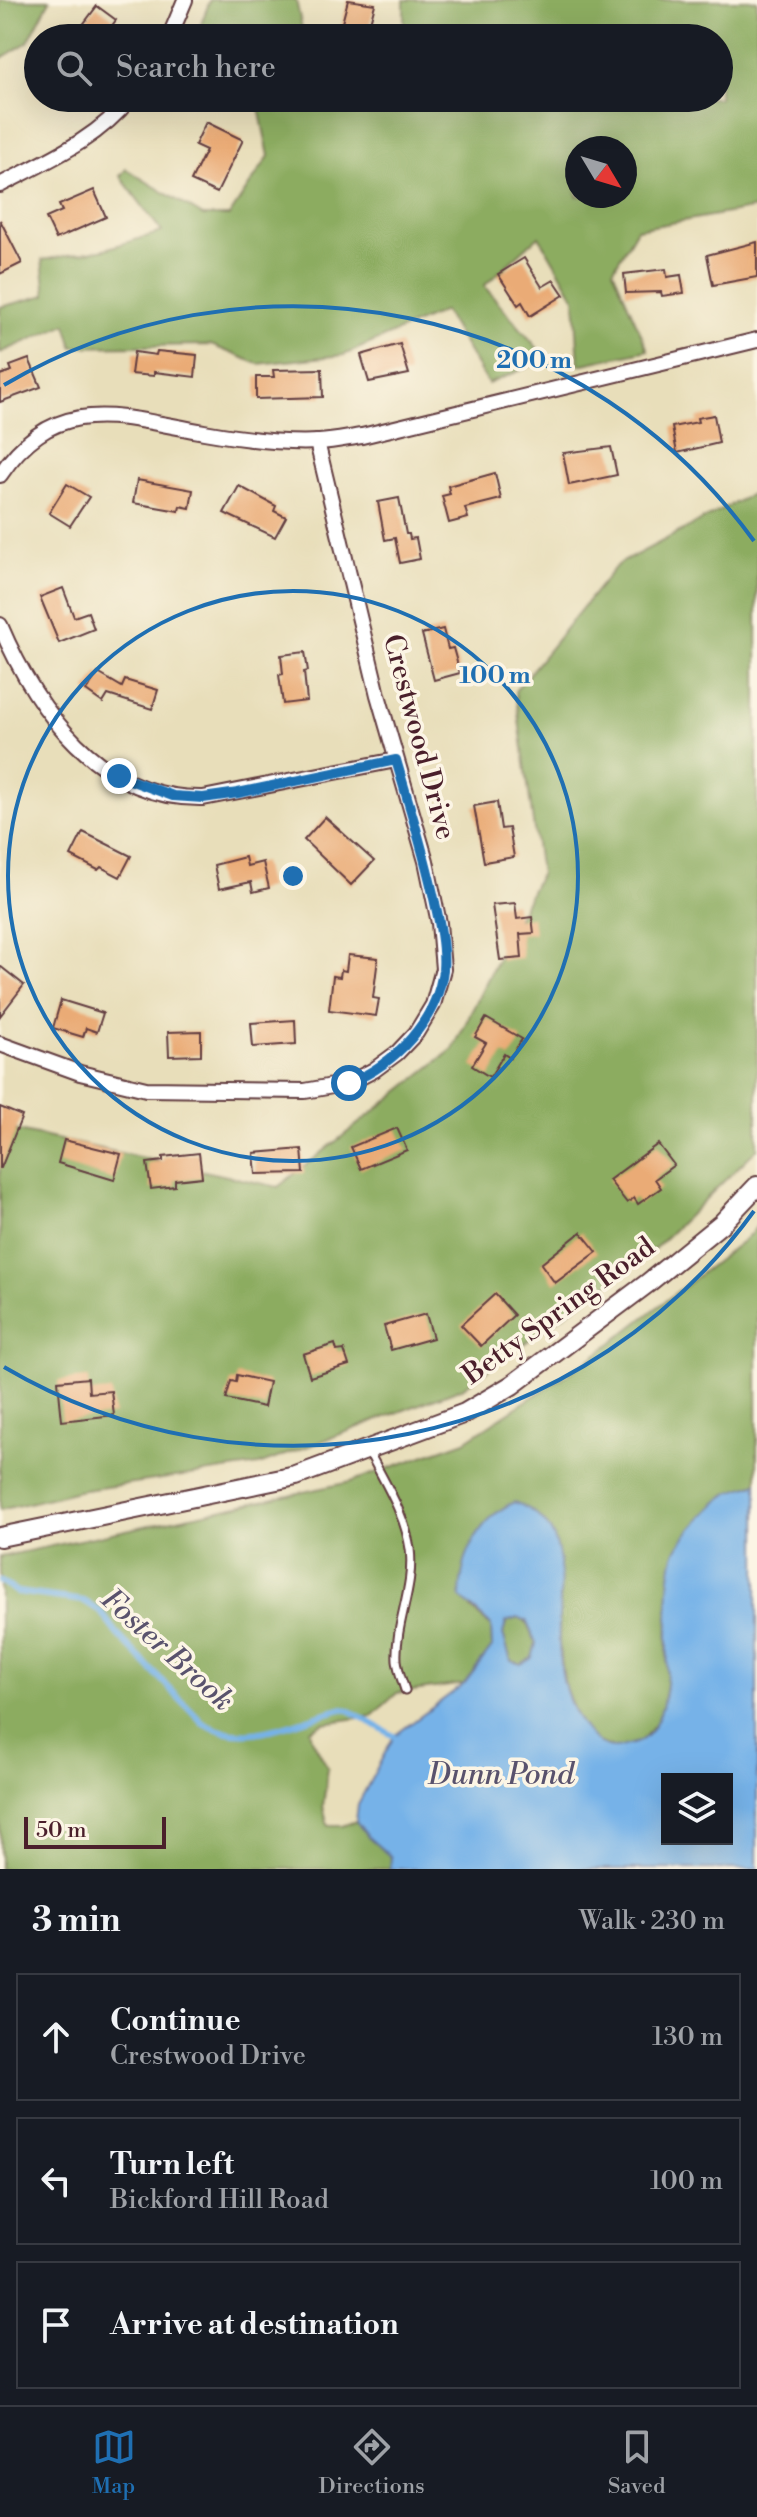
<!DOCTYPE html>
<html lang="en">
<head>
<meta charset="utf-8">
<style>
	:root { --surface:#171b24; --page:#242831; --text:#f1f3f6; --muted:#9ea1a6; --line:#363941; --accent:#1f6fb2 }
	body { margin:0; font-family:"Libre Bodoni",serif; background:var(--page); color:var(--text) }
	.controls { position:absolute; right:24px; bottom:24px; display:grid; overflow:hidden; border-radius:0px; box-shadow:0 8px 32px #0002 }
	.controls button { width:72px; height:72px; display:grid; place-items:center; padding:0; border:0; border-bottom:2px solid var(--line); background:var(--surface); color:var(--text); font:40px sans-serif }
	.compass { position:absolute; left:565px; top:136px; width:72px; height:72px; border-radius:50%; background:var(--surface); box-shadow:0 8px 32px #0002; rotate:128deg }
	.scale { position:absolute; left:24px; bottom:20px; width:142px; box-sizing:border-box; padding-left:8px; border:4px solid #4a1f2b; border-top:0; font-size:22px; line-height:28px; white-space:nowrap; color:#4a1f2b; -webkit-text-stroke:6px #fcf5e5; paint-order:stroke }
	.stop { position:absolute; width:24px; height:24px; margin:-18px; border:6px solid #1f6fb2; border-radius:50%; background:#fff }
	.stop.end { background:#1f6fb2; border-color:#fff; box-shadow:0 2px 8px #0008 }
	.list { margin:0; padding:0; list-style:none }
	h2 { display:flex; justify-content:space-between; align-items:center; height:104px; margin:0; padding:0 32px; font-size:34px }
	h2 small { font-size:26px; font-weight:400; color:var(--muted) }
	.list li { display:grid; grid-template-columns:52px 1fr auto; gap:24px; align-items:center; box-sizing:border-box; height:128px; margin:0 16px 16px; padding:0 16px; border:2px solid var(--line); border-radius:0px }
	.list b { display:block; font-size:30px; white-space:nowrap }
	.list p { margin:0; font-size:26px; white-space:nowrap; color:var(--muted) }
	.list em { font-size:26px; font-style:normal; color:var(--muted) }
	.icon { flex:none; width:44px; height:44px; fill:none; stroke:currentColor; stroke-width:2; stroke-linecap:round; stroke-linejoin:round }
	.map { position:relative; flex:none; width:757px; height:1869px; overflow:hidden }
	.search { position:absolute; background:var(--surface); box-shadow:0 8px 32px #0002; left:24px; right:24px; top:24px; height:88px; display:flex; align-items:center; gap:20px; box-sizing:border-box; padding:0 28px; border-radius:44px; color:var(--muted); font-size:30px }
	.sheet { height:536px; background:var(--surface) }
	nav { display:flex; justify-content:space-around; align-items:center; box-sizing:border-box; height:112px; border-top:2px solid var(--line); background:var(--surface); font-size:22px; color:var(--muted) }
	nav a { display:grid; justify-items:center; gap:4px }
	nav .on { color:var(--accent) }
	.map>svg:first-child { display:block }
	.forest { fill:#8cac60; stroke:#6b6646; stroke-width:2; fill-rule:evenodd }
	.water { fill:#76b2e8; stroke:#60688a; stroke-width:2; fill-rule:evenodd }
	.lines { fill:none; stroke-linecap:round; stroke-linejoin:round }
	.stream { stroke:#76b2e8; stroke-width:6 }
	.building { fill:#eaab76 }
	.service-casing { stroke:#623c40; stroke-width:11 }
	.minor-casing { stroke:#623c40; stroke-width:18 }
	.tertiary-casing { stroke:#623c40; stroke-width:22 }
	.service { stroke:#fff; stroke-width:7 }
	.minor { stroke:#fff; stroke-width:14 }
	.tertiary { stroke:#fff; stroke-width:18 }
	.route { stroke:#1f6fb2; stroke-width:10 }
	.ring { fill:none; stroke:#1f6fb2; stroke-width:4 }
	.labels { text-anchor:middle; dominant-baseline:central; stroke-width:7; stroke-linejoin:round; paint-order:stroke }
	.street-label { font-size:28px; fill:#4a1f2b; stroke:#fcf5e5 }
	.water-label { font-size:30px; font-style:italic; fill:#59526d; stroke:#fcf5e5 }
	.centre { fill:#1f6fb2; stroke:#fcf5e5; stroke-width:4 }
	.ring-label { font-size:24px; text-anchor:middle; font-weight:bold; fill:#1f6fb2; stroke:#fcf5e5; stroke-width:7; stroke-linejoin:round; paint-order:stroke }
</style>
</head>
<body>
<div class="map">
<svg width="757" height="1869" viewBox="0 0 757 1869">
	<rect width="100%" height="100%" fill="#fcf5e5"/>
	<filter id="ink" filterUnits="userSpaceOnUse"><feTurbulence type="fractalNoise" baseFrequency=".0125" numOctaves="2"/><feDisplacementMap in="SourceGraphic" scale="16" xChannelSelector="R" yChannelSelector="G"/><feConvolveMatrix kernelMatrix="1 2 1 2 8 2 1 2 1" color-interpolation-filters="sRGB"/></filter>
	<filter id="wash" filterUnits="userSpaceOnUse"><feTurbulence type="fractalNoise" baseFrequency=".006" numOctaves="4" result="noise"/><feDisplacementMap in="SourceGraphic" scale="32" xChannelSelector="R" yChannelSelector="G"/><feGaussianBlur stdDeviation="1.8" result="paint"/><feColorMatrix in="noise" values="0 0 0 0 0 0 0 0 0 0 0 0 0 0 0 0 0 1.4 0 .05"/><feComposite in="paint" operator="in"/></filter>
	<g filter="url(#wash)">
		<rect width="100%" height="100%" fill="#e8deba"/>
		<g class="forest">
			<polygon points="0,0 50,0 28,42 0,59"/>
			<polygon points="210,0 296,0 304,38 196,38"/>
			<path d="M404,0H757V208L637,229L613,270L648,350L579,365L575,298L539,236L484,286L547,359L488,384L444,311L344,355L258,364L211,345L73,347L66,324L0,353V307L46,295L42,260L105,249L162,232L120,176L126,169L203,216H229L269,156L257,98H330L357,110L378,108L387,98H719V38H404ZM577,148H625V196H577Z"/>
			<polygon points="757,491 757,1149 648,1255 462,1388 259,1465 78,1491 0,1510 0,1127 278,1187 453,1049 540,873 515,691 617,565"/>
			<polygon points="757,1226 757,1483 727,1494 668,1600 667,1678 661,1718 640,1742 615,1749 592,1740 576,1716 565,1687 559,1644 560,1560 471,1609 491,1626 492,1647 464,1684 397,1693 372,1716 323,1723 310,1730 312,1739 328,1768 323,1806 328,1826 342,1826 356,1821 369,1838 392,1857 390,1869 0,1869 0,1557 350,1482 465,1441 592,1358 750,1235"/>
			<polygon points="518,1618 525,1620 536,1643 532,1658 521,1664 511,1661 503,1634 506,1622"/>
		</g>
		<path class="water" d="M757,1483V1869H390L391,1857L369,1838L356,1821L358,1804L394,1736L464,1684L492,1647L491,1625L460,1597C461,1556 477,1520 514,1502C579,1525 556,1592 559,1645C560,1672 566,1702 582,1725C591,1738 604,1752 621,1747C626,1745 634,1744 638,1742C687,1716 656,1598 676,1551C682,1537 715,1501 728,1494C737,1489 748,1487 757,1483ZM518,1618L526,1620L536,1643L532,1658L521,1664L511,1661L503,1634L506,1622ZM667,1779H727V1839H667Z"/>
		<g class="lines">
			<path class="stream" d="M0,1581L17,1592L84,1601L100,1611L117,1634L203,1723C248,1749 295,1720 341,1709L349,1710L394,1736"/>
		</g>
		<g id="blocks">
			<g class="building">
				<polygon points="348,0 375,4 366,38 338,38"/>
				<polygon points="97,6 116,20 103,38 73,38"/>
				<polygon points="206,122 243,140 217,193 191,181 206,150 195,145"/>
				<polygon points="94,190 106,217 56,239 46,218 62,211 59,205"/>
				<polygon points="0,220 22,263 0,274"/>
				<polygon points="757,242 757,277 713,285 707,255"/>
				<polygon points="524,258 542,287 554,280 564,295 530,316 522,302 518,305 498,274"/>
				<polygon points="666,269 667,277 681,275 684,293 662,296 661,292 626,293 624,274"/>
				<polygon points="400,344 409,374 369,382 361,355"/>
				<polygon points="157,351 197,355 195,377 154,372 154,376 131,374 134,352 156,355"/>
				<polygon points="29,359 41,387 0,402 0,375 12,371 10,366"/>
				<polygon points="322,369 323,397 256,399 256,377 274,377 273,370"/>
				<polygon points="714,415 719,443 677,453 672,427 698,422 697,418"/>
				<polygon points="611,447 617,475 569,485 563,453"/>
				<polygon points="495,473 501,499 465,508 468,518 449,523 442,496 450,494 448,486"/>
				<polygon points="137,480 193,490 190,508 180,506 179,511 133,503"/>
				<polygon points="67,484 89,497 70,526 49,513"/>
				<polygon points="239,486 276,506 274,511 286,517 275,537 224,513"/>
				<polygon points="399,498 406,534 409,534 410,539 416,538 420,559 400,563 395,538 385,540 378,502"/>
				<polygon points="63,588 74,617 88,612 94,629 59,643 40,597"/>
				<polygon points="443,629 448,649 453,648 460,673 434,680 422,634"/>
				<polygon points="305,652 308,671 304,672 307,701 283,704 279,675 283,674 281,655"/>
				<polygon points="98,673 122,687 125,680 158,690 152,709 108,695 103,703 86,691"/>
				<polygon points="497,802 501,829 509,828 514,857 484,862 474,806"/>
				<polygon points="325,817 374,861 351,885 304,840"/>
				<polygon points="83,832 131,856 120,877 101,867 98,870 71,856"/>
				<polygon points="245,857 247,866 263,862 269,888 253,892 251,882 219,889 214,865"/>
				<polygon points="515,903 517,919 532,917 534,933 520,934 522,958 500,960 492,905"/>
				<polygon points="348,955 378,958 373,998 379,999 376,1016 329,1010 333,976 340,977 341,970 346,971"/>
				<polygon points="0,966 24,985 0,1016"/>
				<polygon points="61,1000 103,1013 97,1032 86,1028 83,1037 53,1028"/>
				<polygon points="486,1018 522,1039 510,1058 504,1054 490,1077 472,1066 486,1043 475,1037"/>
				<polygon points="295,1020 296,1044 253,1047 251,1023"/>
				<polygon points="201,1031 201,1055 169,1056 168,1032"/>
				<polygon points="0,1107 22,1116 1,1168 0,1168"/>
				<polygon points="397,1128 407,1150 361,1169 351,1147"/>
				<polygon points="64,1140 121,1154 114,1180 58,1163"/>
				<polygon points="658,1144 674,1165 655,1179 661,1188 638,1204 634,1198 627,1203 609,1180"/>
				<polygon points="302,1149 304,1173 256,1174 254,1153"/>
				<polygon points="199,1153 202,1177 175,1180 175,1186 151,1189 147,1163 163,1161 163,1157"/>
				<polygon points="581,1232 597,1252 555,1283 541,1264"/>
				<polygon points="495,1294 514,1315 481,1346 461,1325"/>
				<polygon points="426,1314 433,1338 391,1350 384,1326"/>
				<polygon points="335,1344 337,1351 344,1350 349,1365 310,1377 303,1354"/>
				<polygon points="237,1375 269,1382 264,1407 226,1399 231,1381 236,1382"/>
				<polygon points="88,1378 89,1393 111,1391 114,1415 62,1421 58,1381"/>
			</g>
		</g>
	</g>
	<g filter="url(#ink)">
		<use href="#blocks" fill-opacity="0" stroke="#623c40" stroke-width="2"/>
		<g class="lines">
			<g class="service-casing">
				<path id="service" d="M369,1452C385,1483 405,1514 410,1549C415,1587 395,1623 397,1660C398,1670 402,1681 405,1690"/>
			</g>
			<g class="minor-casing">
				<g id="minor">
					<polyline points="169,38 185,0"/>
					<path d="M0,185C46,161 97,140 130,98"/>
					<path d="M0,475C56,391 122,418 204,432C238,438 284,444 319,442C334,441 348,438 362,436L757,340"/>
					<path d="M0,625C36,710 100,800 203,798L396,760"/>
					<polyline points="0,1044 80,1073 146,1089 305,1091 349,1083 374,1070 397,1053 416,1033 433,1005 443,969 439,923 426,861 378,695 317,442"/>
				</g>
			</g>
			<g class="tertiary-casing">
				<polyline id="tertiary" points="0,1537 296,1476 465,1413 512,1385 648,1283 722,1223 757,1186"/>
			</g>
			<use href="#service" class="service"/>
			<use href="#minor" class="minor"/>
			<use href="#tertiary" class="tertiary"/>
		</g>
	</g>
	<g class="lines" filter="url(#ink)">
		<path class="route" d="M119,776L173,796L203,798L238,793L396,760C410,808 425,855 435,903C440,924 445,948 443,970C437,1021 395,1064 349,1083"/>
	</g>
	<g class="ring">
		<circle cx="293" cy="876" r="285"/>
		<path d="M754 1211A570 570 0 0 1 4 1367M4 385A570 570 0 0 1 754 541"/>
	</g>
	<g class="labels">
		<g class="street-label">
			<text transform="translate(419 737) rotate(75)">Crestwood Drive</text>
			<text transform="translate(559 1311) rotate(-36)">Betty Spring Road</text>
		</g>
		<g class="water-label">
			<text transform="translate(167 1650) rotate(42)">Foster Brook</text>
			<text x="501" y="1775">Dunn Pond</text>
		</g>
	</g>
	<circle cx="293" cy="876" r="12" class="centre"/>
	<g class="ring-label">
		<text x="534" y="368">200 m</text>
		<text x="495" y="683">100 m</text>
	</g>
</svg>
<div class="controls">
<button><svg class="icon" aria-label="layers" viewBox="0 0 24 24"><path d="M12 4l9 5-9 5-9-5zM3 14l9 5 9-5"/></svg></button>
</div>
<svg class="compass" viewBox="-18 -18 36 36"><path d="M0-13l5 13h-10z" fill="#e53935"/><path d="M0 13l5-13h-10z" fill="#9ea1a6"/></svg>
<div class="scale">50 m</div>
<div class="stop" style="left:349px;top:1083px"></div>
<div class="stop end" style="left:119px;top:776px"></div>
<div class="search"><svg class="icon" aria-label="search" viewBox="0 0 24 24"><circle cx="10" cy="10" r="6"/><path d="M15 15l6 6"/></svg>Search here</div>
</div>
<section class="sheet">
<h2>3 min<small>Walk · 230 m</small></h2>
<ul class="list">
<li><svg class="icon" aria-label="ahead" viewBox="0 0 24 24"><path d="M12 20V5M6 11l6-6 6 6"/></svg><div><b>Continue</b><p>Crestwood Drive</p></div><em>130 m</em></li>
<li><svg class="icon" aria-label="left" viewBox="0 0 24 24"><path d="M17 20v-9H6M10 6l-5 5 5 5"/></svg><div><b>Turn left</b><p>Bickford Hill Road</p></div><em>100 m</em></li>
<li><svg class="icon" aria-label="arrive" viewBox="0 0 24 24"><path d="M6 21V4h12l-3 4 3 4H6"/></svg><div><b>Arrive at destination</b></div></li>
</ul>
</section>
<nav>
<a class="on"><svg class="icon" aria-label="map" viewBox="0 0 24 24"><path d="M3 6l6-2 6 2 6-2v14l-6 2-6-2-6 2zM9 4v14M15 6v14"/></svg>Map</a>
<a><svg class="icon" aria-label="directions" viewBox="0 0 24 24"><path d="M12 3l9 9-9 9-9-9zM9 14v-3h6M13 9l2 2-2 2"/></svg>Directions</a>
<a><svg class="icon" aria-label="saved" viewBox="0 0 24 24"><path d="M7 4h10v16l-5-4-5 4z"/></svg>Saved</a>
</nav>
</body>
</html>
